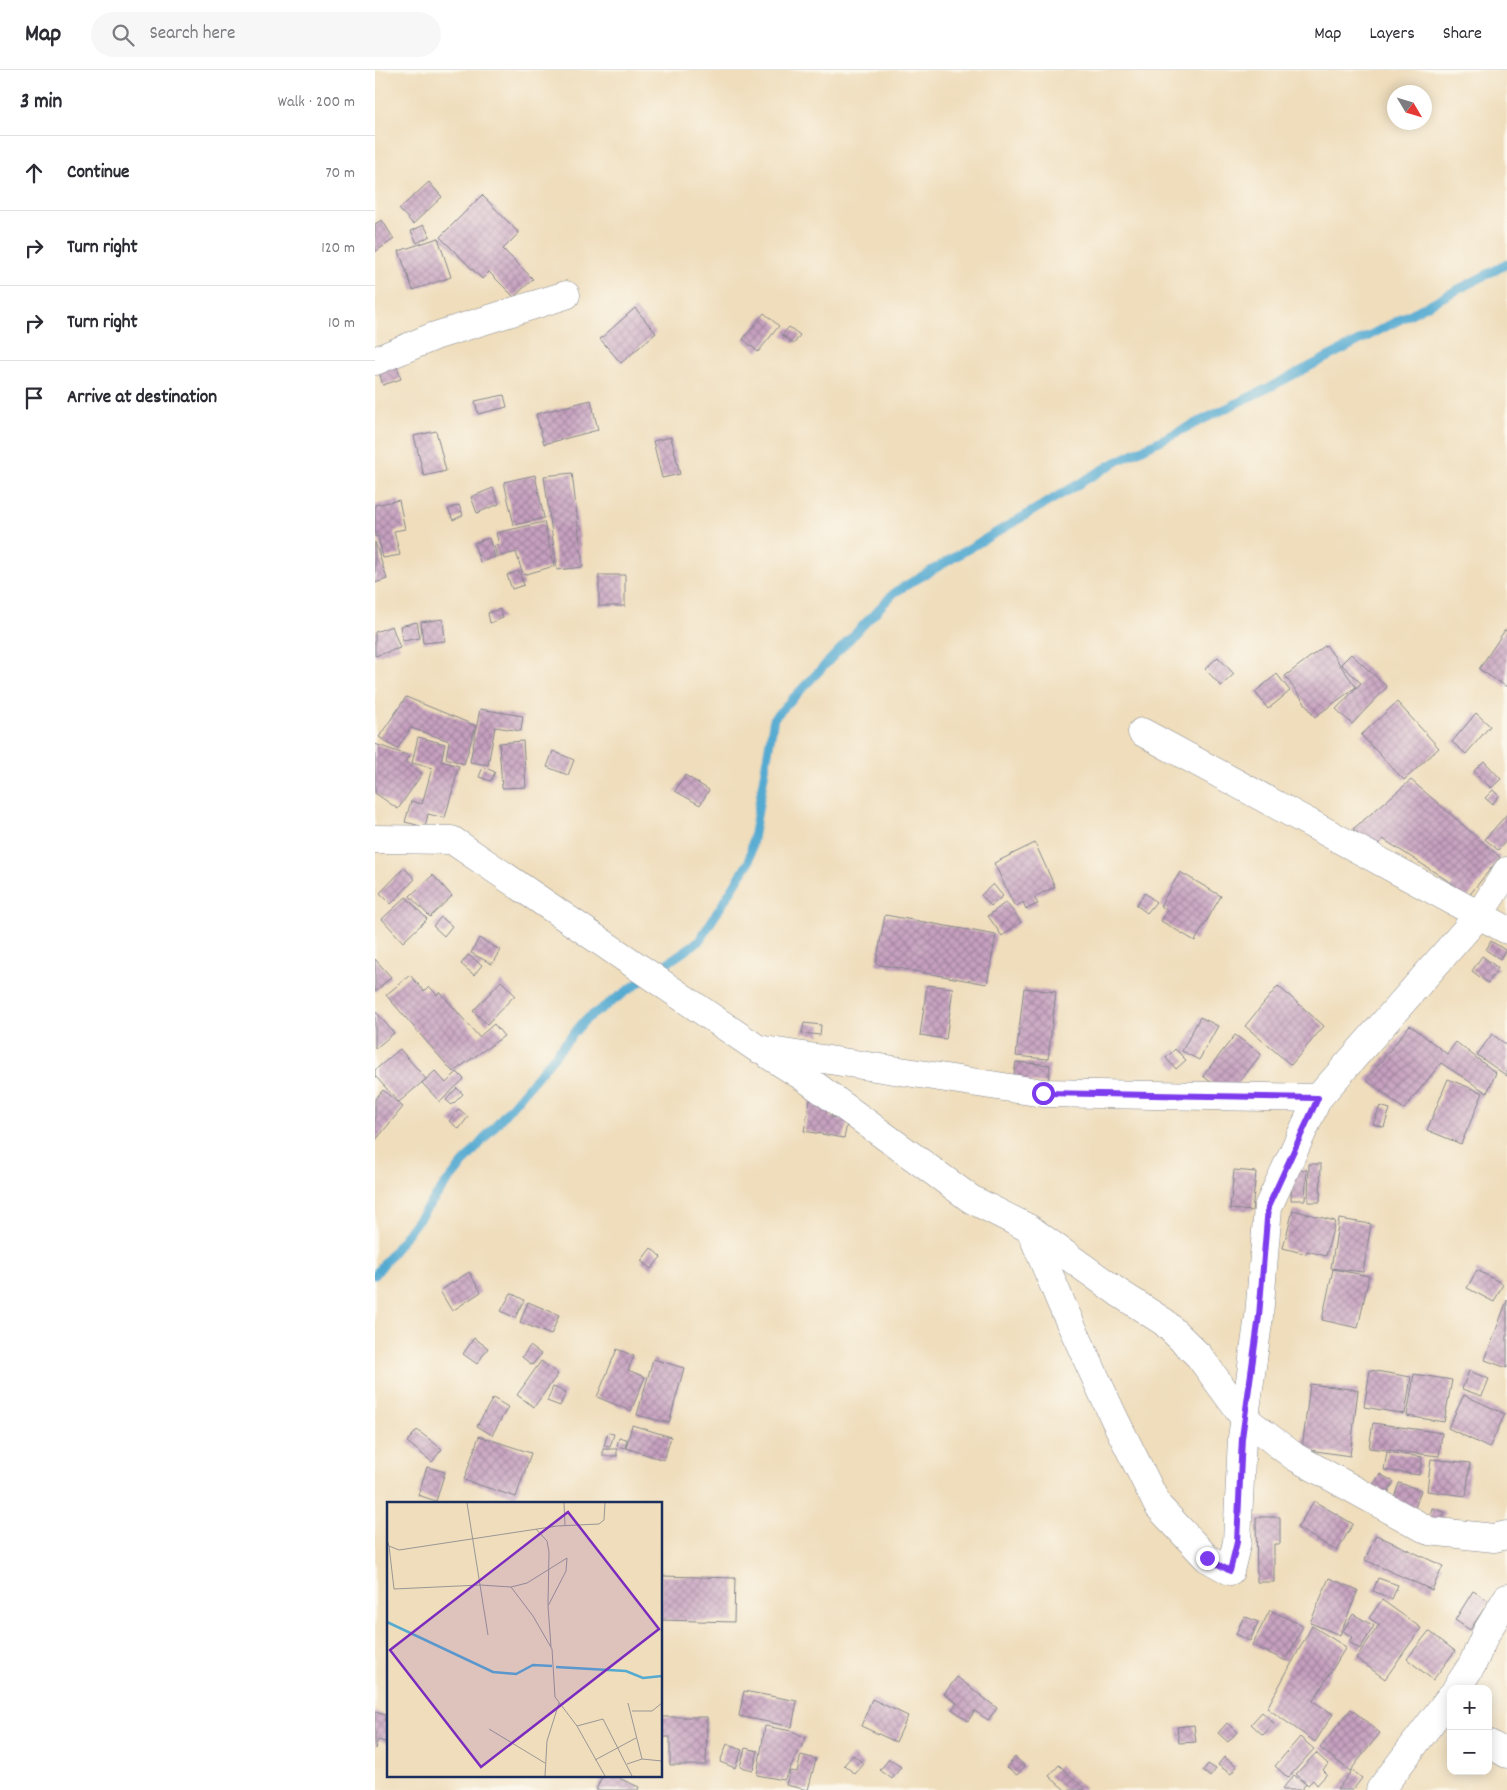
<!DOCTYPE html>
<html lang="en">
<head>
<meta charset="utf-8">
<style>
	:root { --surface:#fff; --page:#f7f7f7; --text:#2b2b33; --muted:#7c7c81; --line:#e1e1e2 }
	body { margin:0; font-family:Dekko,sans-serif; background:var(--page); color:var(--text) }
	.controls { position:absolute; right:15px; bottom:15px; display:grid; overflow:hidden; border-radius:10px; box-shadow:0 2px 12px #0003 }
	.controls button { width:45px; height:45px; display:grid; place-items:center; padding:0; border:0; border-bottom:1px solid var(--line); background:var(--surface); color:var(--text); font:25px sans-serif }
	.compass { position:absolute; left:1012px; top:15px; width:45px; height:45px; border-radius:50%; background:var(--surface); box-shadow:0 2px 12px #0003; rotate:128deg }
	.stop { position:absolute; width:15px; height:15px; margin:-11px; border:4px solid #7c3aed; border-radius:50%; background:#fff }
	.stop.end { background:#7c3aed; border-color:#fff; box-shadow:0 1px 5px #0008 }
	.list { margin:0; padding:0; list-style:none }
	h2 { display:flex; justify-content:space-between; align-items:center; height:65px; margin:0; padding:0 20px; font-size:21px }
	h2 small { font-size:16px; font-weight:400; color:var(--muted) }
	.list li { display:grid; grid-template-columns:32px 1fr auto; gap:15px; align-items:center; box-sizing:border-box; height:75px; padding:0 20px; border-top:1px solid var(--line) }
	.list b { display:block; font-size:19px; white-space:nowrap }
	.list em { font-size:16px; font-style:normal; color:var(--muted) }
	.icon { flex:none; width:28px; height:28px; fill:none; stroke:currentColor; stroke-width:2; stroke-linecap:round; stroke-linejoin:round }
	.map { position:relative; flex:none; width:1132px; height:1720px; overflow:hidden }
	header { display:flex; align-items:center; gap:30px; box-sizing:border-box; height:70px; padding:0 25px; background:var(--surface); border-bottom:1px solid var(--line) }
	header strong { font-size:24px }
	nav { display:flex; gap:28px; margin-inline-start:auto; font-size:18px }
	.search { width:350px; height:45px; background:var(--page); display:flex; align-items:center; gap:12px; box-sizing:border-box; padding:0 18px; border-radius:28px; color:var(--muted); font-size:19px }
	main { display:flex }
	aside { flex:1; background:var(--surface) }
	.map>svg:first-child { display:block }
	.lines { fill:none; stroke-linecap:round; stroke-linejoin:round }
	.stream { stroke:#55aad1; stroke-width:9 }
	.building { fill:url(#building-cross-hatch) }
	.minor-casing { stroke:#85868c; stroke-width:29 }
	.minor { stroke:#fff; stroke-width:28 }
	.route { stroke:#7c3aed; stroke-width:6 }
	.inset-river { fill:none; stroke:#55aad1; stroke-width:2.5 }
	.inset-road { fill:none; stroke:#9a9796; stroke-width:1 }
	.view { fill:#7b2cbf; fill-opacity:0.15; stroke:#7b2cbf; stroke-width:2.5 }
	.inset-edge { fill:none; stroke:#1b2f5e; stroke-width:2.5 }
</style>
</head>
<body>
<header>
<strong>Map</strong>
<div class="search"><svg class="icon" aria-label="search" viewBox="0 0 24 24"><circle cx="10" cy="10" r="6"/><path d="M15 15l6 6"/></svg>Search here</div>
<nav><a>Map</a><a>Layers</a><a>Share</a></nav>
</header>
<main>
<aside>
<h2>3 min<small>Walk · 200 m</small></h2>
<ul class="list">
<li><svg class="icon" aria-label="ahead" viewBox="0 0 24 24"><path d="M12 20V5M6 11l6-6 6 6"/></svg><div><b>Continue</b></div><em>70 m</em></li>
<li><svg class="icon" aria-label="right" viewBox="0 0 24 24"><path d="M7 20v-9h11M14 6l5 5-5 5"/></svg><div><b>Turn right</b></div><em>120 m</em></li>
<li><svg class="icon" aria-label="right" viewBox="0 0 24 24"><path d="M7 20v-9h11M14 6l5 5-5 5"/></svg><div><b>Turn right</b></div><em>10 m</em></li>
<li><svg class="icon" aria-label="arrive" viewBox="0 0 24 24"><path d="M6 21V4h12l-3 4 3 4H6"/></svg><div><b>Arrive at destination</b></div></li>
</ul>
</aside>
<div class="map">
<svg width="1132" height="1720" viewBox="0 0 1132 1720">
	<defs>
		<pattern id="building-cross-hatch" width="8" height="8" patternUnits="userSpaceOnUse" patternTransform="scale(1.25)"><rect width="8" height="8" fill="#c6a0bf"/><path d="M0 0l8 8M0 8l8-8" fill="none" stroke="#a0839e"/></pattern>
	</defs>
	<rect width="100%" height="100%" fill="#fbf7ec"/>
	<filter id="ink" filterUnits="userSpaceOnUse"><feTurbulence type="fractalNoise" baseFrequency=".02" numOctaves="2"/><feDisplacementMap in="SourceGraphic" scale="10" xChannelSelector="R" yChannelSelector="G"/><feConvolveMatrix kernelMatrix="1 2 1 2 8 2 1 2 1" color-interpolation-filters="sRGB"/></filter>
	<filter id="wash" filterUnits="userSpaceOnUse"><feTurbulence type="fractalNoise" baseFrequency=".0096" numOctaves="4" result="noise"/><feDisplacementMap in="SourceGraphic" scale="20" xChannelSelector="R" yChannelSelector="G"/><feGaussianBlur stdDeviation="1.12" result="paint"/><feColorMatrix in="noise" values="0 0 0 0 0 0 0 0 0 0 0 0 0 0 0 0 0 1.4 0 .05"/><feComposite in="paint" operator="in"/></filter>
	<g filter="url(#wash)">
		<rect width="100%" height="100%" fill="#efddbb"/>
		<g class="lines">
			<polyline class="stream" points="0,1205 69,1116 210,950 324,871 374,792 399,648 520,522 741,392 897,316 1132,194"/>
		</g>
		<g id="blocks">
			<g class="building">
				<polygon points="54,112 67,127 38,154 24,139"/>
				<polygon points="107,125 144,163 128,179 158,209 139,227 114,202 107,209 65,167"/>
				<polygon points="7,150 19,169 0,182 0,154"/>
				<polygon points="49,155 55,166 42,173 36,161"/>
				<polygon points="63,168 76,207 38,220 24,181"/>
				<polygon points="260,238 281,263 246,293 225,269"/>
				<polygon points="389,243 404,256 383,282 368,269"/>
				<polygon points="414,257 425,265 419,274 407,265"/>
				<polygon points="20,290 26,309 8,315 2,296"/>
				<polygon points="129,325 132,337 103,344 100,331"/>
				<polygon points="216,330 223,360 169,374 161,344"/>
				<polygon points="61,361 71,401 49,406 39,366"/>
				<polygon points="296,367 305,404 287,408 278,371"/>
				<polygon points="197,403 208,497 182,500 169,406"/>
				<polygon points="160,405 169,448 139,455 129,412"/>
				<polygon points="118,418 124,434 102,443 96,427"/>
				<polygon points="24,430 30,459 19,461 25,485 8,488 3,466 0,467 0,435"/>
				<polygon points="84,435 88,445 78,450 73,439"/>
				<polygon points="169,452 179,496 148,505 141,482 122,487 119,476 124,475 121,463"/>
				<polygon points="114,468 120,487 105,492 99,473"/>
				<polygon points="0,472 12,509 0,513"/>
				<polygon points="144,501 149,515 137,519 132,505"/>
				<rect x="224" y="505" width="26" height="31"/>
				<polygon points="125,539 128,548 115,553 113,543"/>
				<polygon points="68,549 70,571 48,573 46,552"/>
				<polygon points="42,552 45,568 28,571 25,556"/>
				<polygon points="17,556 25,578 0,586 0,562"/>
				<polygon points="1130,560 1132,561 1132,617 1104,599"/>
				<polygon points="951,575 981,617 940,647 910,606"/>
				<polygon points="976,584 1012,617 977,654 961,639 986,613 966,594"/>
				<polygon points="843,587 859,604 846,616 830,599"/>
				<polygon points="902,604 915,621 893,639 880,622"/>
				<polygon points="31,627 101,656 89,694 71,688 74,671 36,658 22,679 4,667"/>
				<polygon points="1022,632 1064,678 1029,710 986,665"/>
				<polygon points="105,639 148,646 146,661 120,657 113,695 95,692"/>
				<polygon points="1101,643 1115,656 1091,684 1077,672"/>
				<polygon points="43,667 70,674 66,691 84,696 70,748 53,744 50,757 30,752 36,731 47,734 57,698 37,693"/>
				<polygon points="148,671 151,717 127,718 124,673"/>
				<polygon points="0,674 35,686 30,692 47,704 23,739 0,723"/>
				<polygon points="178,681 199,690 193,705 172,697"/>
				<polygon points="1109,691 1126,709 1116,718 1099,701"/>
				<polygon points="108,697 120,702 116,711 104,707"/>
				<polygon points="310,705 334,720 325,735 300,721"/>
				<polygon points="1036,710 1125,787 1088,833 1073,822 1078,814 1008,769 1000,777 978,759"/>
				<polygon points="1118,720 1124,726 1117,734 1110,728"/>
				<polygon points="1132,744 1132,770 1123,780 1110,769"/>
				<polygon points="660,773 680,817 659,827 663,834 651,839 648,832 640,837 619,793"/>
				<polygon points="29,798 40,809 16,834 5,823"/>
				<polygon points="805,802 846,826 820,871 786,851 792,840 785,836"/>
				<polygon points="58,805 77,826 55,847 35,826"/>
				<polygon points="618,814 628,826 616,836 606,825"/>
				<polygon points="770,823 781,832 772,843 761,835"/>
				<polygon points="31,827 52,849 28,872 7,849"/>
				<polygon points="631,832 646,852 627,866 613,846"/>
				<polygon points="510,845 621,865 612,914 501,894"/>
				<polygon points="66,847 77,856 69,866 58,856"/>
				<polygon points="104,868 125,880 117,894 96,883"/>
				<polygon points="1116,871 1130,880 1125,889 1111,880"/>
				<polygon points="93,885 107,895 99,905 86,894"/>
				<polygon points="1107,886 1123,898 1113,913 1097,901"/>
				<polygon points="0,889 16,907 0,922"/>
				<polygon points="35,905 49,921 54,916 62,925 65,922 104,967 119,954 129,966 78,1002 11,925"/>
				<polygon points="126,911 140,925 112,954 98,941"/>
				<polygon points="552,915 578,918 571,969 545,965"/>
				<polygon points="903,916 949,956 916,995 870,956"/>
				<polygon points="649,918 681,922 673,989 641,986"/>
				<polygon points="0,941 19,963 0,979"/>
				<polygon points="825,947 843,956 824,990 807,981"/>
				<polygon points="429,953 446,955 445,965 427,963"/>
				<polygon points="1035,955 1072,984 1081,972 1121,1003 1112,1023 1066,993 1029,1039 991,1010"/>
				<polygon points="1117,964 1132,975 1132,1006 1102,985"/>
				<polygon points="860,965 886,984 854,1026 828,1006"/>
				<polygon points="25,979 51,1009 24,1032 0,1006 0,1000"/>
				<polygon points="800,979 811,990 801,999 791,988"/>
				<polygon points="641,992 675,995 673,1014 638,1011"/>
				<polygon points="60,1001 71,1013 82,1002 89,1009 65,1032 47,1013"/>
				<polygon points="1073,1009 1108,1023 1086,1074 1052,1060"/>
				<polygon points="82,1018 88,1024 77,1035 71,1030"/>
				<polygon points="8,1020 28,1037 0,1071 0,1029"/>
				<polygon points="435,1030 459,1034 456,1047 473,1050 469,1068 429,1061"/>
				<polygon points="1005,1036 1015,1039 1009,1057 998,1054"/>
				<polygon points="84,1039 93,1047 84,1059 74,1051"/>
				<polygon points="934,1094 946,1094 945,1132 933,1132"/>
				<polygon points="917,1099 932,1100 930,1130 916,1130"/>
				<polygon points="859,1100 881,1102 877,1141 855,1139"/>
				<polygon points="918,1140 960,1151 951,1186 932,1181 931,1184 908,1178"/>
				<polygon points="964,1149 996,1154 988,1202 956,1198"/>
				<polygon points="276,1178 286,1187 276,1199 266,1191"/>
				<polygon points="958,1199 994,1206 983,1258 947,1250"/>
				<polygon points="1102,1200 1128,1214 1119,1232 1092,1218"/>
				<polygon points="94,1202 106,1222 77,1241 65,1221"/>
				<polygon points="136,1223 149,1230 140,1248 126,1241"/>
				<polygon points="1132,1230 1132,1298 1110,1290"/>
				<polygon points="153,1232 184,1245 176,1265 145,1252"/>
				<polygon points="99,1268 113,1278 102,1294 88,1284"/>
				<polygon points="155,1276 166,1284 157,1295 147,1287"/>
				<polygon points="242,1279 259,1286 253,1300 270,1307 256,1341 222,1327"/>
				<polygon points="278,1289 309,1298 294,1353 262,1345"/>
				<polygon points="166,1291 183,1304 159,1337 142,1325"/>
				<polygon points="995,1300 1036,1307 1030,1344 989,1337"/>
				<polygon points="1094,1301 1114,1309 1107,1326 1087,1319"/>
				<polygon points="1039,1304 1077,1310 1069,1352 1032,1346"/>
				<polygon points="935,1314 983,1320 975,1386 927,1379"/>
				<polygon points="178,1317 191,1322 185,1336 172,1331"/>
				<polygon points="1089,1325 1130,1344 1114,1378 1073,1358"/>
				<polygon points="118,1328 133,1337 117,1365 102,1356"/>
				<polygon points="998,1353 1067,1363 1064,1386 994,1378"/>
				<polygon points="257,1355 296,1367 289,1390 251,1378"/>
				<polygon points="42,1360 67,1379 57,1392 32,1372"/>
				<polygon points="233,1363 239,1364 235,1377 229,1376"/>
				<polygon points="104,1366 156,1383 141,1427 89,1410"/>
				<polygon points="244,1368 252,1369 250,1378 242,1376"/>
				<rect x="228" y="1379" width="14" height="7"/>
				<polygon points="1012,1382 1047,1387 1044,1405 1009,1400"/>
				<polygon points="1056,1389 1095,1393 1091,1426 1052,1421"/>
				<polygon points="52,1397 70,1402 61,1431 43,1425"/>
				<polygon points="1005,1404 1019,1412 1012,1424 998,1416"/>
				<polygon points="1024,1413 1046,1420 1040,1438 1018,1431"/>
				<polygon points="939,1431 978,1454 962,1481 922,1458"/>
				<polygon points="1057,1438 1070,1442 1066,1453 1054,1450"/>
				<polygon points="881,1447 905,1447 905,1474 899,1474 899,1512 882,1512"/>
				<polygon points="1001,1465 1068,1496 1057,1520 990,1490"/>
				<polygon points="286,1506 360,1508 359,1552 286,1550"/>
				<polygon points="954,1508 983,1520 965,1565 935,1553"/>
				<polygon points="1003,1508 1023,1515 1017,1529 998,1521"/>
				<polygon points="1098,1521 1114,1531 1095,1560 1080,1550"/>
				<polygon points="1007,1530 1046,1558 1010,1609 981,1588 1004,1555 994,1548"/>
				<polygon points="895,1540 928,1556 911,1591 877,1575"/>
				<polygon points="978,1544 999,1556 985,1579 974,1572 977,1567 968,1561"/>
				<polygon points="869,1546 883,1552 875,1571 861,1564"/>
				<polygon points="937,1556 971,1577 938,1631 958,1644 940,1672 892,1638"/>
				<polygon points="1054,1561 1080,1581 1058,1610 1032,1589"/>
				<polygon points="582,1607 622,1638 613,1650 600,1641 593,1651 577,1639 582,1633 569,1624"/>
				<polygon points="369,1621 422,1631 417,1657 364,1646"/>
				<polygon points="497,1629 533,1646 521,1672 486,1656"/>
				<polygon points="976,1639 1005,1663 975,1701 945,1678"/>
				<polygon points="0,1642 10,1645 9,1650 14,1651 14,1673 3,1670 0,1679"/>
				<polygon points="887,1642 899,1653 888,1665 876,1654"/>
				<polygon points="286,1647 332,1647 331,1695 295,1695 295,1667 286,1667"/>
				<polygon points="852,1653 862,1662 853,1672 843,1663"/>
				<polygon points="819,1655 821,1672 804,1673 802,1657"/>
				<polygon points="390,1656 417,1661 431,1668 409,1710 382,1705"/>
				<polygon points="925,1667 939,1679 913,1708 900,1696"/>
				<polygon points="352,1674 367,1680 360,1698 345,1692"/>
				<polygon points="370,1678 383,1681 378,1700 365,1697"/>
				<polygon points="941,1683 953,1694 948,1700 952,1704 942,1715 938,1710 933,1715 921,1704"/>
				<polygon points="426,1685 441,1689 433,1720 411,1715 415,1701 422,1702"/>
				<polygon points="478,1685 489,1694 480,1704 469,1695"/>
				<polygon points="640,1687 650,1696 642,1705 632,1697"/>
				<polygon points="849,1687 862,1696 856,1704 843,1695"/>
				<polygon points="514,1689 526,1697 517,1709 505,1700"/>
				<polygon points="833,1694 841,1699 835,1707 828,1701"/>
				<polygon points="684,1695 710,1719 708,1720 690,1720 674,1706"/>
				<polygon points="977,1700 987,1708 978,1720 962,1720"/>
				<polygon points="919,1705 931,1714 926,1720 909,1720 907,1719"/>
				<polygon points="227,1706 239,1706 264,1717 263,1720 221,1720"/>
			</g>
		</g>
	</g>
	<g filter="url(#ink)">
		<use href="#blocks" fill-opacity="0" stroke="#85868c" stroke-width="1"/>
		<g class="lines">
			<g class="minor-casing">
				<g id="minor">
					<polyline points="0,291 60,266 191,225"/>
					<polyline points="767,662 1104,845 1132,801"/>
					<polyline points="0,769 77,770 383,979 668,1023 943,1028 1104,845 1132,860"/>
					<polyline points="395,986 430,1008 596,1129 655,1159 687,1235 740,1350 783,1436 832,1488 855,1501 862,1472 867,1368 884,1246 893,1137 943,1028"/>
					<polyline points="655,1159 744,1223 789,1252 824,1286 870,1349 920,1387 1054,1461 1119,1468 1132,1465"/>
					<polyline points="1081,1619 1097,1595 1111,1563 1132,1528"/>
					<polyline points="1113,1673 1132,1684"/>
					<polyline points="1005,1720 1076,1626"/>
				</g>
			</g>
			<use href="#minor" class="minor"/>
		</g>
	</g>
	<g class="lines" filter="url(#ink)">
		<polyline class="route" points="668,1023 943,1028 893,1137 884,1246 867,1368 862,1472 855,1501 832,1488"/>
	</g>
	<g transform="translate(12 1432)">
		<rect width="275" height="275" fill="#efddbb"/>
		<path class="inset-river" d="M0,120L106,170L129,172L146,163L165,164M169,165L239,169L256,176L275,174"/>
		<path class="inset-road" d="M80,1L93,83L124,85L146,114L165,147L168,195L190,224L218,274M177,1L178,23M149,27L160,39L162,50L161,103M0,38L2,44L12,48L170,24L212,22L217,18L218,1M2,44L7,87L93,83L101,133M124,85L140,81L180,56M164,145L161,104L179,69L180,56M241,201L255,257M245,209H265L275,201M190,224L216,217L245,274M102,227L158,261M208,258L249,236M240,262L255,257L275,259M158,274L160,239L172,201"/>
		<path class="view" d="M181,10L272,127L94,265L3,148Z"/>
		<rect width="275" height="275" class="inset-edge"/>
	</g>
</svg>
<div class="controls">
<button>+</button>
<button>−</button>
</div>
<svg class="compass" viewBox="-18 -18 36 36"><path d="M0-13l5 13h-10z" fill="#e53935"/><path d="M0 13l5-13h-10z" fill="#7c7c81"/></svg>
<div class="stop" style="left:668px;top:1023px"></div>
<div class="stop end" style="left:832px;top:1488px"></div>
</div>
</main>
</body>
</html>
